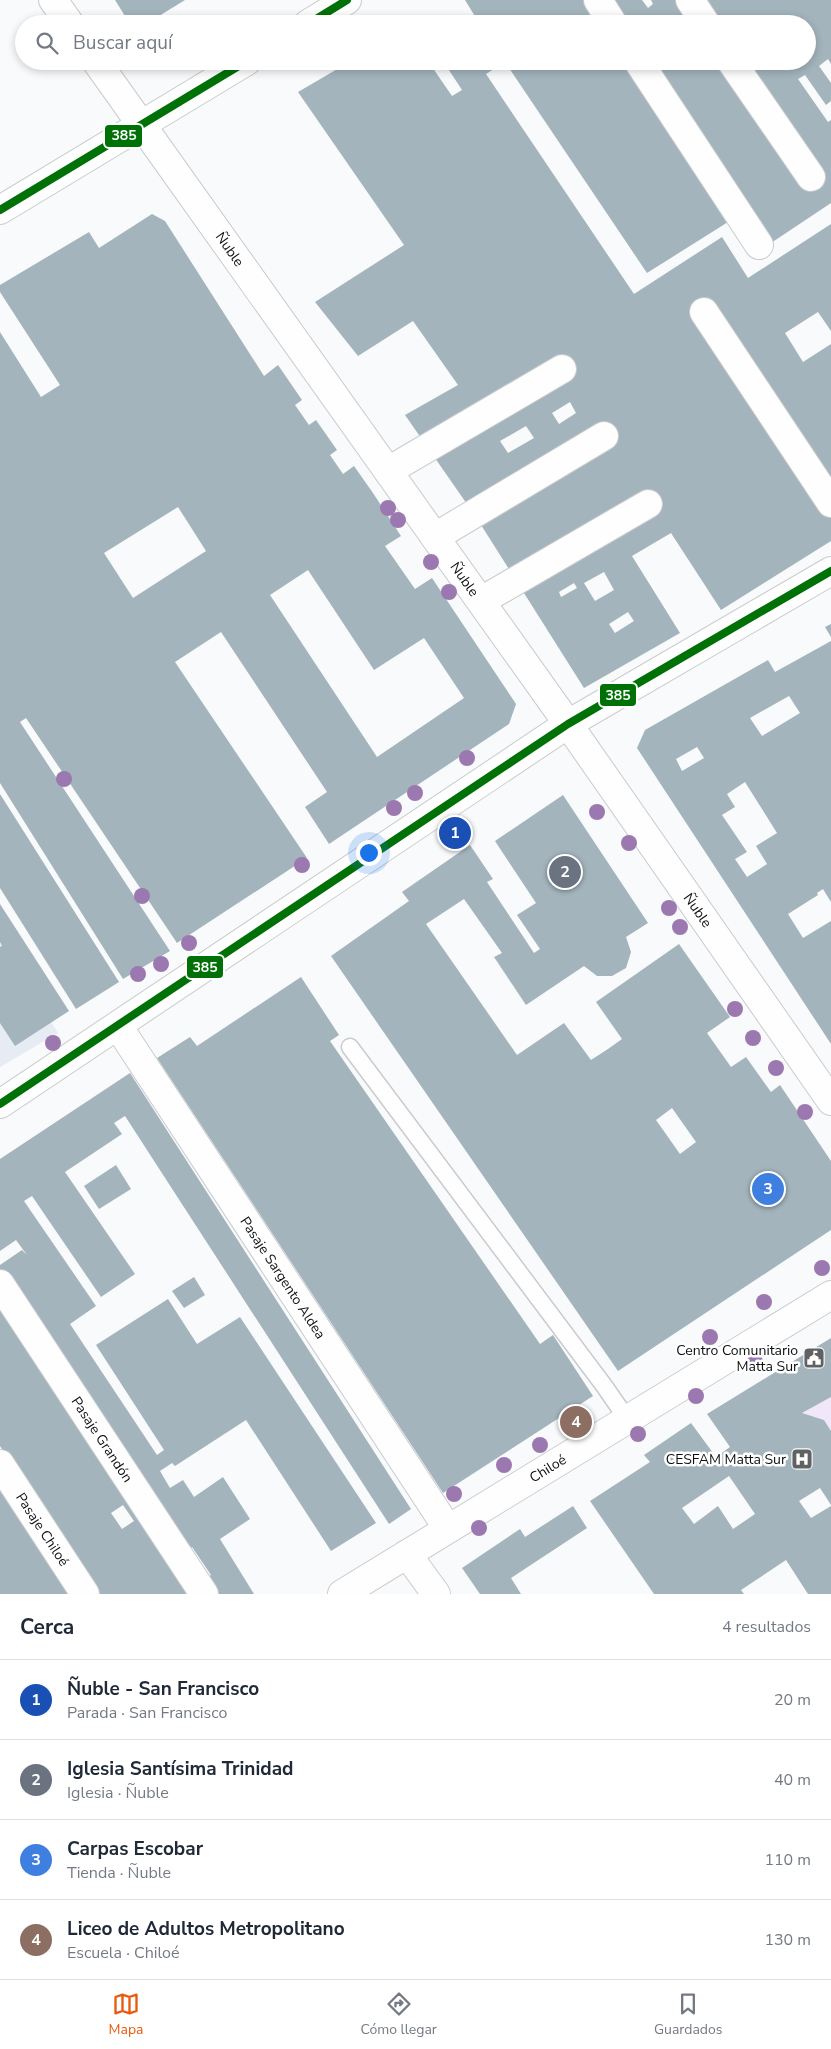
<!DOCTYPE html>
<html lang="es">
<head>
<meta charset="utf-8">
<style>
	:root { --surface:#fff; --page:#f2f2f3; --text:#1f2937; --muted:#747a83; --line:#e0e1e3; --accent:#ea580c }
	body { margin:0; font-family:"Nunito Sans",sans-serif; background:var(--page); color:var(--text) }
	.you { position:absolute; left:368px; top:852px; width:18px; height:18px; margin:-12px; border:4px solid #fff; border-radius:50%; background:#1a73e8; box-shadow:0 0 0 8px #1a73e833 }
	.badge { display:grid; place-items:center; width:32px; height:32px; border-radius:50%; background:var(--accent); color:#fff; font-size:16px; font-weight:700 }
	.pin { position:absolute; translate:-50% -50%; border:2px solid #fff; box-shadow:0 1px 5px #0006 }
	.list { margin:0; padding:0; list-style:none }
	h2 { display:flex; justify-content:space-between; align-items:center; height:65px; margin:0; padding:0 20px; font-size:21px }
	h2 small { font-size:16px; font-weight:400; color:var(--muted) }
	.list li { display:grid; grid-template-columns:32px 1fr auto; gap:15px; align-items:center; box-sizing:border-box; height:80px; padding:0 20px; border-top:1px solid var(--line) }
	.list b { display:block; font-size:19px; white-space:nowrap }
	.list p { margin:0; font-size:16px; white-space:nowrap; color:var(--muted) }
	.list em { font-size:16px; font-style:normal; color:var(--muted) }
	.icon { flex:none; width:28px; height:28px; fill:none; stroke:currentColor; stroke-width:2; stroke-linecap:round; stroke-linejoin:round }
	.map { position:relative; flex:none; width:831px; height:1594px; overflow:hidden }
	.search { position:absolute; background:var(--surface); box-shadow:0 2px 8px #0003; left:15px; right:15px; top:15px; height:55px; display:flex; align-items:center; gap:12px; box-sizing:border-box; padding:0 18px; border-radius:28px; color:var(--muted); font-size:19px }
	.sheet { height:385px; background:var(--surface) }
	nav { display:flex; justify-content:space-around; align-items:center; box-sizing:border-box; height:70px; border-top:1px solid var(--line); background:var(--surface); font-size:14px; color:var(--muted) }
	nav a { display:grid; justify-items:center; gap:2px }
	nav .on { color:var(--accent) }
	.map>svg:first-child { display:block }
	.built { fill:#e7ebf3 }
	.green { fill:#f1e7fb }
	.building { fill:#a3b4bd; fill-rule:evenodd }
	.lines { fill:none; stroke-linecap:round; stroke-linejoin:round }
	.lane-casing { stroke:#c9cbce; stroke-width:19 }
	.street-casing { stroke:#c9cbce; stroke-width:30 }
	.secondary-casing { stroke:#c9cbce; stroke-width:30 }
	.lane { stroke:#fefeff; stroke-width:16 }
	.street { stroke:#fefeff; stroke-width:28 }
	.secondary { stroke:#fefeff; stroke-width:28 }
	.bus-1-casing { stroke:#fff; stroke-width:11 }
	.bus-1 { stroke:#007106; stroke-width:8 }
	.tree { fill:#9c78b1 }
	.labels { text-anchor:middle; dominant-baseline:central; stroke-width:5; stroke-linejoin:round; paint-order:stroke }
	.street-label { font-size:14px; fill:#0d0f11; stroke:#fff }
	.poi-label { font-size:14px; fill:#0d0f11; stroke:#fff; text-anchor:end }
	.line-badge { stroke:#fff; stroke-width:2 }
	.badge-label { font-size:14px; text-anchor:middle; font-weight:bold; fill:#fff }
</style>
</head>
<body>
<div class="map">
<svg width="831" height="1594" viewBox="0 0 831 1594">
	<rect width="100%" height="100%" fill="#f8fafc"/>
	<polygon class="built" points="0,943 58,1033 0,1067"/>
	<polygon class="green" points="831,1397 831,1431 824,1420 802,1413"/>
	<g class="building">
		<polygon points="115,0 185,0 146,24 130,24"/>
		<polygon points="465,0 590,0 606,24 466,24 476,18"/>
		<polygon points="605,0 642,0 648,8 653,4 651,0 684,0 700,24 620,24"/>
		<polygon points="692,0 831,0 831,64 828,59 819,66 831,83 831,101 826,105 805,75 798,79 828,122 831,120 831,203 768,245 645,61 684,61 686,64 690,61 807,61 807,24 708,24"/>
		<path d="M351,61H428L452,96L462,90L443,61H631L736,217L647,273L505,62L486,74L634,294L722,237L748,278L831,224V331L818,312L785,333L803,362L831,344V541L721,610L671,533L632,556L680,633L584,688L476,517L405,415L458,385L413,321L358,356L315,302L404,245L298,92ZM570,402L576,413L559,424L552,413ZM526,426L534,438L508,453L500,441ZM604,572L614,590L595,601L584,583ZM574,583L577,588L561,597L559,592ZM628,612L634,621L615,633L609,624Z"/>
		<path d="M152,214L165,221L264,376L278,365L302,400L295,405L309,425L316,420L337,450L330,455L343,474L354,466L373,493L401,536L385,546L415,589L432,578L516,704L509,724L329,844L305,807L327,792L221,632L175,662L307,858L177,943L26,718L20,722L170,951L123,979L0,783V332L41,397L60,385L0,292V285L89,232L99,248ZM178,507L206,551L133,598L104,553ZM308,570L374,670L424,638L464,698L377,757L270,595Z"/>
		<polygon points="831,624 831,637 825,627"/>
		<path d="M831,641V902L823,889L817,893L818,895L788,914L803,938L831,921V1044L637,748L645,730L768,660L775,672ZM789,696L800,713L762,736L750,718ZM697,747L704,758L682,771L676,759ZM745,782L777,833L756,846L767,864L747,877L735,859L747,852L722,815L735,807L727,794Z"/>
		<polygon points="0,794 119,982 76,1009 0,888"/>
		<path d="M563,795L648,923L626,937L631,952L626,968L612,976H597L584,966L526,1005L494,957L502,953L464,899L426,924L517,1055L564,1023L591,1060L608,1049L622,1039L596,1002L679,944L730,1017L707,1033L731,1067L746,1057L771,1092L780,1085L831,1161V1230L618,1371L331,956L409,901L402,892L470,845L493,879L487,882L534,953L540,949L517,915L536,903L495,841ZM672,1108L696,1142L680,1154L656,1120Z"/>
		<polygon points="0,904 69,1011 15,1046 0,1023 0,947 2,946 0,942"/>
		<polygon points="301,977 339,1035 330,1041 540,1344 553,1335 593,1396 443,1493 157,1058 190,1037 197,1046"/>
		<polygon points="130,1073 411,1509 389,1524 125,1116 114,1123 122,1134 65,1172 135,1274 101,1297 32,1196 24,1201 96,1306 70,1324 157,1455 164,1450 96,1345 168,1299 197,1344 240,1317 376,1523 331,1551 246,1420 175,1466 172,1463 160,1471 170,1488 183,1480 194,1497 223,1477 250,1519 220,1539 254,1594 210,1594 202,1581 211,1575 192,1547 182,1553 0,1272 0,1265 22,1250 27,1255 16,1240 0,1251 0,1159"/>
		<polygon points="116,1165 131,1189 99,1209 84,1186"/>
		<polygon points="194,1277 205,1295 184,1308 172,1291"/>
		<path d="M0,1287L200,1594H98L29,1491L0,1446ZM123,1505L134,1521L122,1529L111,1513Z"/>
		<path d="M831,1338V1397L802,1413L824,1420L831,1431V1505L820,1488L799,1501L811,1518L831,1506V1594H808L786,1560L741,1590L744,1594H654L590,1501L650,1462L644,1455L691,1423L716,1457L730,1447L707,1414ZM729,1476L755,1514L733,1529L718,1506L694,1524L682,1508Z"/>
		<polygon points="0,1477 76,1594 0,1594"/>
		<polygon points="573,1506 587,1528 511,1578 521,1594 480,1594 462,1568 520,1529 525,1537"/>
	</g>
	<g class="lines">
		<g class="lane-casing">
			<polyline id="lane" points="350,1047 605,1387 627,1419"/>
		</g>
		<g class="street-casing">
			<g id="street">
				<polyline points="598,0 613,24"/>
				<polyline points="690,0 706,24"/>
				<polyline points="638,61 759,245"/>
				<polyline points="731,61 811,177"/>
				<polyline points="704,312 831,503"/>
				<polyline points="388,471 562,369"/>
				<polyline points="435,537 604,436"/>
				<polyline points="481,601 648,504"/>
				<path id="s1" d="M118,1026L448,1529"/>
				<path id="s2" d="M0,1284L204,1594"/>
				<path id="s3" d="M0,1464L85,1594"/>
				<polyline points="407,1554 436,1594"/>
				<path id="s4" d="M342,1594L831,1295"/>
			</g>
		</g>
		<g class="secondary-casing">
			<g id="secondary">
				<polyline points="53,0 70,24"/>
				<polyline points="308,24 347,0"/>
				<path id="s5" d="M96,61L568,724L831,1101"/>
				<polyline points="0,210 247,61"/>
				<polyline points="0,1104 568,724 831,571"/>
			</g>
		</g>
		<use href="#lane" class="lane"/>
		<use href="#street" class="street"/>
		<use href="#secondary" class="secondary"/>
		<g class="bus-1-casing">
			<g id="bus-1">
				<polyline points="308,24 347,0"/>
				<polyline points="0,210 247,61"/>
				<polyline points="0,1104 568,724 831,571"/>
			</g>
		</g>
		<use href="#bus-1" class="bus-1"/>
	</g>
	<g class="tree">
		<circle cx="388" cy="508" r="8"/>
		<circle cx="398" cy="520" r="8"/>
		<circle cx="431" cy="562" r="8"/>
		<circle cx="449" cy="592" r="8"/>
		<circle cx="467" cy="758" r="8"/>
		<circle cx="64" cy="779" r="8"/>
		<circle cx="415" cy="793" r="8"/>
		<circle cx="394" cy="808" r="8"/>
		<circle cx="597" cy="812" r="8"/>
		<circle cx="629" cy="843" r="8"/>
		<circle cx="302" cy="865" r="8"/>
		<circle cx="142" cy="896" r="8"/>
		<circle cx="669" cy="908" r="8"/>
		<circle cx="680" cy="927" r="8"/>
		<circle cx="189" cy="943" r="8"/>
		<circle cx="161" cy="964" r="8"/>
		<circle cx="138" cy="974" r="8"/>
		<circle cx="735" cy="1009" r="8"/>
		<circle cx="753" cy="1038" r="8"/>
		<circle cx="53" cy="1043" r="8"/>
		<circle cx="776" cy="1068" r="8"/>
		<circle cx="805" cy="1112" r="8"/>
		<circle cx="822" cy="1268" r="8"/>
		<circle cx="764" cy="1302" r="8"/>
		<circle cx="710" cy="1337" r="8"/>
		<circle cx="755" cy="1362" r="8"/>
		<circle cx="696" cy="1396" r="8"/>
		<circle cx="638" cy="1434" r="8"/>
		<circle cx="540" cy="1445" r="8"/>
		<circle cx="504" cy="1465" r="8"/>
		<circle cx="454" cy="1494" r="8"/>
		<circle cx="479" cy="1528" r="8"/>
	</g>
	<defs>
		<g id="civic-square" transform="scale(1.125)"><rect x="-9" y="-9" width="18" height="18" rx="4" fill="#5f6163" stroke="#fff"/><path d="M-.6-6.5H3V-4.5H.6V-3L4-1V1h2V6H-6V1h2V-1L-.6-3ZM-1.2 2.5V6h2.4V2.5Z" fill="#fff"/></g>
		<g id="hospital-square" transform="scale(1.125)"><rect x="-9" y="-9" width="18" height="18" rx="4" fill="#5f6163" stroke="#fff"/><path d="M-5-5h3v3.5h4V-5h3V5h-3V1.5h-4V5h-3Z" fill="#fff"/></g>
	</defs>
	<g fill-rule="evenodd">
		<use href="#civic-square" x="814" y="1358"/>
		<use href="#hospital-square" x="802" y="1459"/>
	</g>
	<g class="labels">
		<g class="street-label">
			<text stroke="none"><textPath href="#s5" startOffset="231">Ñuble</textPath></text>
			<text stroke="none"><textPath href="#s5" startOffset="636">Ñuble</textPath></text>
			<text stroke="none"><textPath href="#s5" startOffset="1041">Ñuble</textPath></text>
			<text stroke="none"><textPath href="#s1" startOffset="301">Pasaje Sargento Aldea</textPath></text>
			<text stroke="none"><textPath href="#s2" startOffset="186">Pasaje Grandón</textPath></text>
			<text stroke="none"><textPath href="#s4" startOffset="241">Chiloé</textPath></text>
			<text stroke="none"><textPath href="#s3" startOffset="78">Pasaje Chiloé</textPath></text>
		</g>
		<g class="poi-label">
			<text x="798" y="1350">Centro Comunitario<tspan x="798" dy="16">Matta Sur</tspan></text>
			<text x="786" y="1459">CESFAM Matta Sur</text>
		</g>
	</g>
	<g class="line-badge">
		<rect x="104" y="124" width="39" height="24" rx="5" fill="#007106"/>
		<rect x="599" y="683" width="38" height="24" rx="5" fill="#007106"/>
		<rect x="186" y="955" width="38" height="24" rx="5" fill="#007106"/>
	</g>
	<g class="badge-label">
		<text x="124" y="140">385</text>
		<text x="618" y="700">385</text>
		<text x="205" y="972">385</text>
	</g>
</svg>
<div class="you"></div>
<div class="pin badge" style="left:455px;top:833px;background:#1a4fb4">1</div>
<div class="pin badge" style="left:565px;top:872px;background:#6b7280">2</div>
<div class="pin badge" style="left:768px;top:1189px;background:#3f7fe0">3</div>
<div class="pin badge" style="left:576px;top:1422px;background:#8d6e63">4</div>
<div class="search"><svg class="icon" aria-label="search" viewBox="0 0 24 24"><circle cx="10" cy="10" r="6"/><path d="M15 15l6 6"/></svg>Buscar aquí</div>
</div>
<section class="sheet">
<h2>Cerca<small>4 resultados</small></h2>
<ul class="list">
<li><span class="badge" style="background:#1a4fb4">1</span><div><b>Ñuble - San Francisco</b><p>Parada · San Francisco</p></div><em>20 m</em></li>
<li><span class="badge" style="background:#6b7280">2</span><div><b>Iglesia Santísima Trinidad</b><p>Iglesia · Ñuble</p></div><em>40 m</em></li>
<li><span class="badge" style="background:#3f7fe0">3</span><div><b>Carpas Escobar</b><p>Tienda · Ñuble</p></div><em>110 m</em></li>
<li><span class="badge" style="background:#8d6e63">4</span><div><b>Liceo de Adultos Metropolitano</b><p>Escuela · Chiloé</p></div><em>130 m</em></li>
</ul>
</section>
<nav>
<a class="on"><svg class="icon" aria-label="map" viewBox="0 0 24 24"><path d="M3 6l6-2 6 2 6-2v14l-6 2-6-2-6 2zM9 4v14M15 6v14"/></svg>Mapa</a>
<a><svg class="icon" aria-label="directions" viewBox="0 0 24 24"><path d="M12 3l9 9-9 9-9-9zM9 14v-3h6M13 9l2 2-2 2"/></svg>Cómo llegar</a>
<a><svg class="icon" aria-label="saved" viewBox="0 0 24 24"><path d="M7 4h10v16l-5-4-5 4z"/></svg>Guardados</a>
</nav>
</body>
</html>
